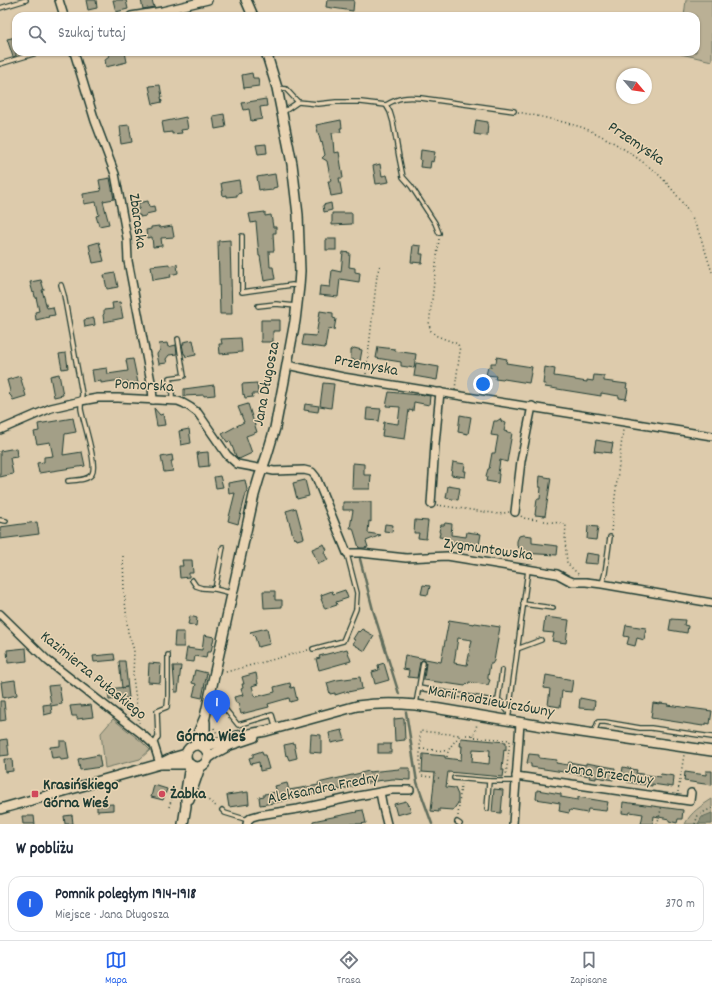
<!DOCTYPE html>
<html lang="pl">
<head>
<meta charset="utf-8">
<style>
	:root { --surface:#fff; --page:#f6f6f7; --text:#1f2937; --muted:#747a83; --line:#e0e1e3; --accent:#2563eb }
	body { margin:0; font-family:Dekko,sans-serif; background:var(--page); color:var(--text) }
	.compass { position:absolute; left:616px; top:68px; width:36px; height:36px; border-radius:50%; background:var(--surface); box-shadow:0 1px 3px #0004; rotate:119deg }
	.you { position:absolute; left:483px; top:384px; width:14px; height:14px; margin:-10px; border:3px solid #fff; border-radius:50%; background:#1a73e8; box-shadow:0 0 0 6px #1a73e833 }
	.badge { display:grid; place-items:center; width:26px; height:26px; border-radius:50%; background:var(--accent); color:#fff; font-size:13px; font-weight:700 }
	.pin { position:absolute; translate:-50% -33px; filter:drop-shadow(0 1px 2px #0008) }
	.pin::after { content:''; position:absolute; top:21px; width:14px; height:12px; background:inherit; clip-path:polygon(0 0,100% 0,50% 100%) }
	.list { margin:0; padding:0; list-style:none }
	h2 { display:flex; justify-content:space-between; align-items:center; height:52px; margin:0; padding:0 16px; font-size:17px }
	h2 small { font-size:13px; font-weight:400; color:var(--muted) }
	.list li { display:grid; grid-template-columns:26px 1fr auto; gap:12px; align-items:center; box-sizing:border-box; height:56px; margin:0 8px 8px; padding:0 8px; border:1px solid var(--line); border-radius:12px }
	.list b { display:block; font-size:15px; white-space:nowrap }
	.list p { margin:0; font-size:13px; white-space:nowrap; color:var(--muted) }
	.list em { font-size:13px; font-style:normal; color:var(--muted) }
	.icon { flex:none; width:22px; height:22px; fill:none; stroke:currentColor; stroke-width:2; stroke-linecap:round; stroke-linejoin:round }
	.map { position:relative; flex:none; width:712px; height:824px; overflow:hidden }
	.search { position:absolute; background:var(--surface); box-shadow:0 1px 3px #0004; left:12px; right:12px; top:12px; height:44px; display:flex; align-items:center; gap:10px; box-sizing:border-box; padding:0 14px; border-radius:12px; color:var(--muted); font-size:15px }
	.sheet { height:116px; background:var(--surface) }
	nav { display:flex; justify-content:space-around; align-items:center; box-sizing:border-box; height:56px; border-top:1px solid var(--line); background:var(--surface); font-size:11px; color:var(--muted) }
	nav a { display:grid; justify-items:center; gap:2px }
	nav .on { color:var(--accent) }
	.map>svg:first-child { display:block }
	.green { fill:#bab095; stroke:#6c7664 }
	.water { fill:#8c8f79; stroke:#606e5d }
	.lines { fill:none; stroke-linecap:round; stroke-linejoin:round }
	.stream { stroke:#606e5d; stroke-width:2.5 }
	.building { fill:#a39f87; stroke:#1f3d34; fill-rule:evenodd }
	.service-casing { stroke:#1f3d34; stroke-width:6 }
	.minor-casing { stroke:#1f3d34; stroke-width:10 }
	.tertiary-casing { stroke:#1f3d34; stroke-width:12 }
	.path { stroke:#1f3d34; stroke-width:1.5; stroke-dasharray:1 3; stroke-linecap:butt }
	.service { stroke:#e9d4b3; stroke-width:3.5 }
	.minor { stroke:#e9d4b3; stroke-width:7 }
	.tertiary { stroke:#e9d4b3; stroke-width:9 }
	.poi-dot { fill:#d1495b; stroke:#e9d4b3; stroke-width:1.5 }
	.labels { text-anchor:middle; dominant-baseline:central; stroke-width:3; stroke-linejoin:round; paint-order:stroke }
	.street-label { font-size:16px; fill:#1f3d34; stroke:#e9d4b3 }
	.poi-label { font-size:16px; font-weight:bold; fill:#1f3d34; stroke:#e9d4b3; text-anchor:start }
	.neighbourhood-label { font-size:17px; font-weight:bold; fill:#1f3d34; stroke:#e9d4b3 }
</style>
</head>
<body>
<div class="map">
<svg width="712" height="824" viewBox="0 0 712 824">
	<rect width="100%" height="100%" fill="#ddcbac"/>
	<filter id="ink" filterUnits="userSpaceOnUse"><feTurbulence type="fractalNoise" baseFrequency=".025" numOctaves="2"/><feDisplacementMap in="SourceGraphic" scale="8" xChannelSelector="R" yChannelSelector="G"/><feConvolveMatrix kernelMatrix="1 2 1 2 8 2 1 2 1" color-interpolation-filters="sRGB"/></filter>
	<g filter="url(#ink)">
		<g class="green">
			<polygon points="686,0 712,0 712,61 681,54 681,52 696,52 696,16 684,16"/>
			<polygon points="113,719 142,742 150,750 140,759 105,768 101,733"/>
			<path d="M712,799V824H685C691,812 701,806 712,799Z"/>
		</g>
		<polygon class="water" points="712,813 712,824 698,824 702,817"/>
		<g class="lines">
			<g class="stream">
				<polyline points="360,559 373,610 399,694"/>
				<polyline points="406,712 417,782 432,824"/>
			</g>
		</g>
		<g class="building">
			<polygon points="86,0 96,0 97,8 88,10"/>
			<polygon points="113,0 126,0 128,9 116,12"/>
			<polygon points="141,0 152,0 154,7 143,9"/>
			<polygon points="327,0 354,0 353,11 326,7"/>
			<polygon points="16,37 16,56 13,57 7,39"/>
			<polygon points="108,52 125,52 127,62 106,67 105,59 109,56"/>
			<polygon points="252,73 253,78 258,78 259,86 244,88 242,75"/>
			<polygon points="160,85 162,97 161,97 162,102 153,104 149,86"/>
			<polygon points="266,99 267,106 260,107 262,119 251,121 249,109 244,110 242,103"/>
			<polygon points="224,114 226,127 215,129 213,116"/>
			<polygon points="186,117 188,129 181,130 182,133 172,134 172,132 164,133 162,122"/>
			<polygon points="341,120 342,128 340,128 341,132 332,133 333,140 334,153 339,152 343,178 339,178 342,194 331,196 328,181 331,181 327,161 322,158 325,155 322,142 321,143 316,125"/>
			<polygon points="476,120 488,122 487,136 474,134"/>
			<polygon points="129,125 132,142 121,144 120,136 121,136 120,126"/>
			<polygon points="266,144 267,153 258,154 256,145"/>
			<polygon points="421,150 435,152 433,162 431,161 430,168 420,167 421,160 420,160"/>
			<polygon points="380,164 382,176 387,175 389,182 376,184 373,166"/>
			<polygon points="275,174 277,187 273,188 273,190 263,191 263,189 259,190 257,177"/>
			<polygon points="110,178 114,199 103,201 109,224 99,226 96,216 99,215 96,202 84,204 83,194 101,191 99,180"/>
			<polygon points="239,180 241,193 237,194 237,196 227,197 227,195 223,196 221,183"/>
			<polygon points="148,201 149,207 154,206 155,212 146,214 146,216 140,217 140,215 134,216 133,210 139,209 138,203"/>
			<polygon points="331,203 332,210 324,212 323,205"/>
			<polygon points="265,212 265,216 271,215 273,227 276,227 276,233 273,233 274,251 269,251 270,267 273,267 275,279 264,281 260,256 259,256 256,222 251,223 249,214"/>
			<polygon points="332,213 352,213 352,224 332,225"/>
			<polygon points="159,226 160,228 172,226 174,237 161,238 162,246 153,247 152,237 147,238 146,230 151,229 151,227"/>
			<rect x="326" y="239" width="10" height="11"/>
			<polygon points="230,240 232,314 220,314 218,241"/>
			<polygon points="99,242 104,261 93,263 89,245"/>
			<polygon points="413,245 421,246 420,254 423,254 422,263 411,262"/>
			<polygon points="343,252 350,253 349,267 355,268 355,272 360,273 359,282 340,279 338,297 319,295 320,286 330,287 332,270 341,272"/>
			<polygon points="169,264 169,266 177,264 178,273 170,275 171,277 153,280 151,266"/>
			<polygon points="115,273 118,287 107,289 104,275"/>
			<polygon points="41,280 44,290 42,290 47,308 53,307 55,315 48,316 49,317 36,320 35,312 39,311 36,297 35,297 34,292 33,293 30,282"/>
			<polygon points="120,302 123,318 104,322 103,315 104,314 104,310 113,309 112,303"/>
			<polygon points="320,311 333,313 333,318 336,319 334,330 328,329 325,348 302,345 304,335 316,336"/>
			<polygon points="94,318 95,325 85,327 84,320"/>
			<polygon points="261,320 280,320 280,331 273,331 273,342 261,342"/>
			<polygon points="241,338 242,352 220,354 219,344 222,344 221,339"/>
			<polygon points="193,340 196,355 186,357 185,354 184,354 182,344 184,344 183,342"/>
			<polygon points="167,343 168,347 176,345 177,354 169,355 166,359 167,363 159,364 157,354 160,350 159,344"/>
			<polygon points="378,347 395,349 395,351 416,354 414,368 401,366 401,362 376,358"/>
			<polygon points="354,348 362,350 360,361 351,359 351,350"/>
			<polygon points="66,353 68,368 62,369 59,354"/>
			<polygon points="497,357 507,359 506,363 532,367 529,383 504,379 503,380 495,379 496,376 486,375 488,367 491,367 491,363 496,363"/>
			<polygon points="133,359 138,383 129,385 128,382 122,383 121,380 101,383 101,381 94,382 92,370 107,368 108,374 128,371 126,360"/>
			<polygon points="416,363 439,367 437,380 414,376"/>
			<polygon points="545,367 555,369 554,376 575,379 575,380 587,382 587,380 593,381 594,375 604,376 604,381 627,384 626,388 628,389 626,399 619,398 619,396 601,393 601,396 545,387 546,384 543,384"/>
			<polygon points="59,374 63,395 54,397 50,376"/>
			<polygon points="20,376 26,396 13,400 11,396 9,394 10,391 7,380"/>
			<polygon points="257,383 258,394 252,394 253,397 245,398 244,394 243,395 242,384"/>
			<polygon points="323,383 334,384 331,408 320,406"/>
			<polygon points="214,385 215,395 204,396 204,395 184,396 184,389"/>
			<polygon points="389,392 418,395 419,394 430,396 429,405 414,402 413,411 409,410 405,439 382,436 384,422 398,424 400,407 386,406"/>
			<polygon points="248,404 257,432 246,436 252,453 239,459 236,456 230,441 227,442 222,434 244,422 238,407"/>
			<polygon points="305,404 319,406 318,412 304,410"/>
			<polygon points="154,408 160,415 163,414 165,425 157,426"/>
			<polygon points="367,408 381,409 379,421 366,420"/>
			<polygon points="460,415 471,417 468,434 458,432"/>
			<polygon points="73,418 76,432 65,434 63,455 82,452 85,466 39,473 37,463 44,462 44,457 53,456 50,442 37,444 34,432 39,431 38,424"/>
			<polygon points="500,419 502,422 506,423 504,431 512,433 507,462 500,460 498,474 499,474 498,483 486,481 487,477 486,476 488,469 489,469 492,453 495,453 498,436 491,435 494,421 497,421"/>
			<polygon points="189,429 191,443 181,445 179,431"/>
			<polygon points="596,440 613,443 611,453 594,451"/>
			<polygon points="16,448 17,457 10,458 13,474 0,477 0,451"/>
			<polygon points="208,452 209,466 199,467 197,453"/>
			<polygon points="172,455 173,461 171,461 173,471 164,472 161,457"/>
			<polygon points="453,462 465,464 464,471 466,471 465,477 451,475"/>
			<polygon points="353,463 364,464 364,475 371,475 370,489 352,489"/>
			<polygon points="220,476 223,487 216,488 214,477"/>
			<polygon points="540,476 551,478 545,516 535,515 537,499 540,499 541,487 539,487"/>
			<polygon points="245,480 247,490 238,524 228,521 235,493 229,494 228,483"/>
			<polygon points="305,480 309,496 297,499 293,483"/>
			<polygon points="448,486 460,488 458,500 446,498"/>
			<polygon points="343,502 371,502 371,522 369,521 368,533 381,535 366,541 368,547 364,548 359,548 353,528 350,528 353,510 343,510"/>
			<polygon points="296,508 304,538 297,540 296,538 294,539 286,511"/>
			<polygon points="415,520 428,521 426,539 418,538 419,533 414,533"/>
			<polygon points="37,522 39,534 0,539 0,527"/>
			<polygon points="445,523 452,524 451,535 466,537 467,532 481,534 479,545 475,545 474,546 465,545 465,544 446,542 446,538 439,537 440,533 439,531 441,525 444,525"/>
			<polygon points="385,524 393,525 392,532 384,531"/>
			<polygon points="588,526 598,527 596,540 587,539"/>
			<polygon points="523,535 532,536 532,543 558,546 557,555 521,553 521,550 517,546 517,541 519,536"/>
			<polygon points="324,544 327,550 324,552 328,560 318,564 312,549"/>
			<polygon points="586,553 599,555 598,564 584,563"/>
			<polygon points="182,560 192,560 193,573 189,573 189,577 180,578 179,566 183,566"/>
			<polygon points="423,585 430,586 428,595 421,594"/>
			<polygon points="345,590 348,598 336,602 337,605 325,609 321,599 322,599 321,595 332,591 333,594"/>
			<polygon points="263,591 275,591 275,600 282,600 282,607 264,608"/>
			<polygon points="190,616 197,618 196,626 188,624"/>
			<polygon points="545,617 569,620 566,643 552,641 554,633 543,632"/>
			<polygon points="671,619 685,620 684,625 688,626 687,633 669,630"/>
			<path d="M449,620L474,624L475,623L500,627L494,661L492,664H490L488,677V679L490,680L488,685L469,682L468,684L467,683L465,686L424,680V679L426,663L424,660H422L420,662L417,678L408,677L409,670L403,669L405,655L441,662ZM458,638L472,640L467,665L454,663Z"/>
			<polygon points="626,625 646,628 644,640 637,638 635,646 627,644 629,637 624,636"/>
			<polygon points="267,628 270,644 258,647 255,637 250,632"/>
			<polygon points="362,629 374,636 365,651 353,644 355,640 353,639 358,631 359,632"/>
			<polygon points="175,632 184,632 184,647 174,647"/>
			<polygon points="204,635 214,637 211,652 207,652 206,658 195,656 194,662 185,661 187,648 202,650"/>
			<polygon points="26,648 27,661 8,663 7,650"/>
			<polygon points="347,649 351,661 319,670 316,659 320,658 319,656"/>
			<polygon points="114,654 115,660 94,662 93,656"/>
			<polygon points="119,661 125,661 129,698 109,700 108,689 127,687 122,688"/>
			<polygon points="149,663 161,664 160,683 148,682"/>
			<polygon points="384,663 389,680 375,684 372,672 379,670 378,665"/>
			<polygon points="173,666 181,666 178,692 175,692"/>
			<polygon points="195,670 207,673 202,698 193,696 196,684 192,683"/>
			<polygon points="256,673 258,684 252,686 255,697 275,692 274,687 290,683 291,688 294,687 297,700 290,702 289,698 268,704 269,707 241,714 238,703 236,703 234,697 243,695 241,689 243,688 242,684 244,684 242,677"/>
			<polygon points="546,675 573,680 571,692 562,691 560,707 548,705 550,689 544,688"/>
			<polygon points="360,677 362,689 348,692 348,691 335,695 335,693 330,694 327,683 337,680"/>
			<polygon points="15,680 17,695 3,698 1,682"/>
			<polygon points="59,685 62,704 51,706 52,713 44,715 43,705 51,704 48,686"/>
			<polygon points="580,698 595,701 594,709 579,708"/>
			<polygon points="0,701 4,701 6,720 0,721"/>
			<polygon points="653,703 660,704 660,703 668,704 667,705 712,711 710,724 706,723 706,725 703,725 703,726 651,718"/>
			<polygon points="81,705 81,706 91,705 93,717 77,719 77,716 72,716 70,706"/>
			<polygon points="404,718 405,740 395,741 394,719"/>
			<polygon points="342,730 345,740 331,743 329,733"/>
			<polygon points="311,734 321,735 321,753 310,752"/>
			<path d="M461,738L506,742V750L504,749L502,770H504L503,777L448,772L446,787L455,788L458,795V803L453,810L439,809V812L431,811L435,773L422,772L423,754L445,756V758L461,760L462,746H460ZM473,749L490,750L489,764L472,762Z"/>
			<polygon points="7,739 9,755 0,756 0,740"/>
			<polygon points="60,741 66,741 69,759 61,760 60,757 52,758 50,747 60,746"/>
			<polygon points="294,743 297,758 289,760 287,755 286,756 284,745"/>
			<rect x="378" y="744" width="13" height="9"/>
			<polygon points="262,751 263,755 265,755 269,769 260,771 259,762 251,764 249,758 253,757 253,754"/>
			<polygon points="529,754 539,755 539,758 557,760 556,763 568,765 569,762 586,765 586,763 615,768 613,780 596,777 596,779 589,778 590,776 531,767 531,764 527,763"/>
			<polygon points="99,755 101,767 80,770 78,759"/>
			<polygon points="4,759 12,759 13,771 5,772"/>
			<polygon points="623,767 637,770 636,773 660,777 661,774 674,776 673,787 652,784 652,786 627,782 628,779 625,779 626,775 622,774"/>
			<polygon points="399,768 410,768 410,780 393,779 376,781 338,790 338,788 274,803 260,805 259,797 264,796 264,794 277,792 275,786 287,783 289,790 319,785 318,783 369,771 369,772 399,769"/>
			<polygon points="706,771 712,771 712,785 684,781 685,772 706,775"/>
			<polygon points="154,785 167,789 163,800 151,797"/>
			<polygon points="494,789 503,790 501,813 492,812"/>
			<polygon points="537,790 561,794 561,797 578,800 578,797 608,802 606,811 588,809 587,813 570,810 569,813 559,811 560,803 536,799"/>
			<polygon points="248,792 249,804 229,807 227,795"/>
			<polygon points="406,801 408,806 409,805 411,811 397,815 394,804"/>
			<polygon points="623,802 683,810 682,819 678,819 677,823 669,821 669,819 654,816 653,824 641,824 643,814 630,812 629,814 622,813"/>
			<polygon points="113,804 113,810 97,811 97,805"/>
			<polygon points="363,810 366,823 360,824 313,824 313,821 357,812 356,811"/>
			<polygon points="72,815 73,824 65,824 64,816"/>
			<polygon points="22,816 34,816 35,824 23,824"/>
		</g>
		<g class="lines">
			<g class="service-casing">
				<g id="service">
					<polyline points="0,8 26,0"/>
					<polyline points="0,64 40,52"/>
					<polyline points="278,88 286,89 298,102 318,104 336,102 361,102 386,105 390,112 393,122 399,157 403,177 411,186 435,223 439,233"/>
					<path d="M386,105C399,97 406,97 421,98L514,111"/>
					<polyline points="282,113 298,102"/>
					<polyline points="242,236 242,292 292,285 298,286"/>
					<path d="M61,285L64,295L82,394C81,399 81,404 81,409C83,421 98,465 92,474C87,481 75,480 68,481"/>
					<polyline points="258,306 276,304 296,306"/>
					<polyline points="172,400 172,391 169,378 184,376 178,339"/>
					<polyline points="0,520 6,521"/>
					<polyline points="192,580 196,586 202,588 215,589 231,593"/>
					<polyline points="602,584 605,573 610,537"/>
					<polyline points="215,589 223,547"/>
					<polyline points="523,604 553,608"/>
					<polyline points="313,649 343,641 356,609 357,593 347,554"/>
					<polyline points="517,649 541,640"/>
					<polyline points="419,688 493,701 498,700 501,702 509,713"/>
					<polyline points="498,700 502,670"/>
					<polyline points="209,702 222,705 238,725 272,715 276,728"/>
					<polyline points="416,704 423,663"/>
					<polyline points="508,720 528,570"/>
					<polyline points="594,733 598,722 605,722 640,728 651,728 712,737"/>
					<polyline points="154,744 158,737 157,711 167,707 168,696 168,655"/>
					<polyline points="454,778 489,781 516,781"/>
					<polyline points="487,809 489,781"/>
					<polyline points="222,810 225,813 248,820"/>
					<polyline points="457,822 460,824"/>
				</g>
			</g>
			<g class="minor-casing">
				<g id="minor">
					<polyline points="59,0 64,16"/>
					<polyline points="131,16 162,11 208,0"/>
					<polyline points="74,52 95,121 115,174 127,238 128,261 152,387 153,400"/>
					<polyline points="287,365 343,377 712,436"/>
					<polyline points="0,430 51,408 81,401 98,398 118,398 178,401 183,403 190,407 198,413 227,455 237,464 274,471 304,470 312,472 316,477 347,553 361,553 406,558 447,556 557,574 568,580 573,582 586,582 602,584 712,603"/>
					<polyline points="431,504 433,475 435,444 440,392"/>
					<polyline points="515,512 521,461 532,406"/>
					<polyline points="0,614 48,661 143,735 154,745 160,764"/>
					<polyline points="516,776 690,801 691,793"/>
					<polyline points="380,792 383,808 387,824"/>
					<polyline points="247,824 248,820 252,817 259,815 298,809 358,796 391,790 410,790"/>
					<polyline points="513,824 520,723"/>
				</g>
			</g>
			<g class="tertiary-casing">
				<g id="tertiary">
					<polyline points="246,0 253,16"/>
					<circle cx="197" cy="756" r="11"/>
					<polyline points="195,745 199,731 205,717 254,495 259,478 267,455 275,428 284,381 295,321 299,286 300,271 298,215 292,164 277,88 266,52"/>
					<polyline points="203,746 205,730 205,722"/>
					<path d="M204,747L238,736L266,731L357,706C377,703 396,703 416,705L560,729L712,751"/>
					<polyline points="208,758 217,752 230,745 254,737"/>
					<polyline points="162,764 188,764"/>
					<polyline points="189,799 200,767"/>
					<polyline points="0,809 160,764 172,758 186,754"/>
					<polyline points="183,824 186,806 186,791 190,765"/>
				</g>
			</g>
			<g class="path">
				<path d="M518,112C538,116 561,121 581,127C603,135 625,149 644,163C649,167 654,170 658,174C671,187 683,202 692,218C701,235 706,254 712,272"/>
				<polyline points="439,239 429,325 431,331 437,336 458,344 460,351 455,389"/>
				<polyline points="366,374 377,275 380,265"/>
				<polyline points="437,505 499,514 509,512"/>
				<polyline points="521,516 523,518 566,524 565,540 567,563 579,575"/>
				<polyline points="611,531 623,430"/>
				<polyline points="123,556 124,590 128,632 134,650 133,677 139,723"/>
				<polyline points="222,673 286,656 308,650"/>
				<polyline points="214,728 215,731 219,734"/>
				<polyline points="473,735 473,737 510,740 506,775"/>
				<polyline points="420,749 448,751"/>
				<path d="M447,757C448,747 454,743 460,735H473L476,729L477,723"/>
				<polyline points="439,778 422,776 420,771 420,731 460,735"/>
				<polyline points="678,792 684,755"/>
				<polyline points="199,793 217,807"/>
				<polyline points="170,794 178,797"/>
				<polyline points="169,807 173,795"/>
				<polyline points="458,816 461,784"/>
				<polyline points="657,824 659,818 662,805"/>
				<polyline points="695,824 698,815 712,808"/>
			</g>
			<use href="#service" class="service"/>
			<use href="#minor" class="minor"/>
			<use href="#tertiary" class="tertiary"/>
		</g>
	</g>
	<g class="poi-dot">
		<rect x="31" y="790" width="8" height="8" rx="2"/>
		<circle cx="162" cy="794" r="4"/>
	</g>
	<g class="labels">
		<g class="street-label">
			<text transform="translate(636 144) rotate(34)">Przemyska</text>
			<text transform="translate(137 221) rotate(82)">Zbaraska</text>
			<text transform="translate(366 366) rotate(10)">Przemyska</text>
			<text transform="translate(267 384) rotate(-79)">Jana Długosza</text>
			<text transform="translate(144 386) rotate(3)">Pomorska</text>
			<text transform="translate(488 550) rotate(8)">Zygmuntowska</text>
			<text transform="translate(93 676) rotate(39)">Kazimierza Pułaskiego</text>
			<text transform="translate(491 702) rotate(10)">Marii Rodziewiczówny</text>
			<text transform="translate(609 775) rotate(8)">Jana Brzechwy</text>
			<text transform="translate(323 789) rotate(-11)">Aleksandra Fredry</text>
		</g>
		<g class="poi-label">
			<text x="43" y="785">Krasińskiego<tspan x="43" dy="18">Górna Wieś</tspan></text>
			<text x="170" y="794">Żabka</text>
		</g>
		<g class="neighbourhood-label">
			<text x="211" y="738">Górna Wieś</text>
		</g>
	</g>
</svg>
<svg class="compass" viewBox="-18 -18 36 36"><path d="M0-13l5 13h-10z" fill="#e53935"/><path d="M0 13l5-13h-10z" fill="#747a83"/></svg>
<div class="you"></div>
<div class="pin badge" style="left:217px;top:723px">1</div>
<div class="search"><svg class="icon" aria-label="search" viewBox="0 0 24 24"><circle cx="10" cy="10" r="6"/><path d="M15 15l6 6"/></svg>Szukaj tutaj</div>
</div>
<section class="sheet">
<h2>W pobliżu<small></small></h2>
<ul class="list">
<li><span class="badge">1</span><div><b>Pomnik poległym 1914-1918</b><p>Miejsce · Jana Długosza</p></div><em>370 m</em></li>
</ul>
</section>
<nav>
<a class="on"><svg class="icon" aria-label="map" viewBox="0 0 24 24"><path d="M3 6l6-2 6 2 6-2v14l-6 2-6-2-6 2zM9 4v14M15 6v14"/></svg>Mapa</a>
<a><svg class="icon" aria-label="directions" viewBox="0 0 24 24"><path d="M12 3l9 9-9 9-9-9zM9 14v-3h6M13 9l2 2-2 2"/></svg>Trasa</a>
<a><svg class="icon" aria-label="saved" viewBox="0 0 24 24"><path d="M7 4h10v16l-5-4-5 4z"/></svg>Zapisane</a>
</nav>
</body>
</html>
